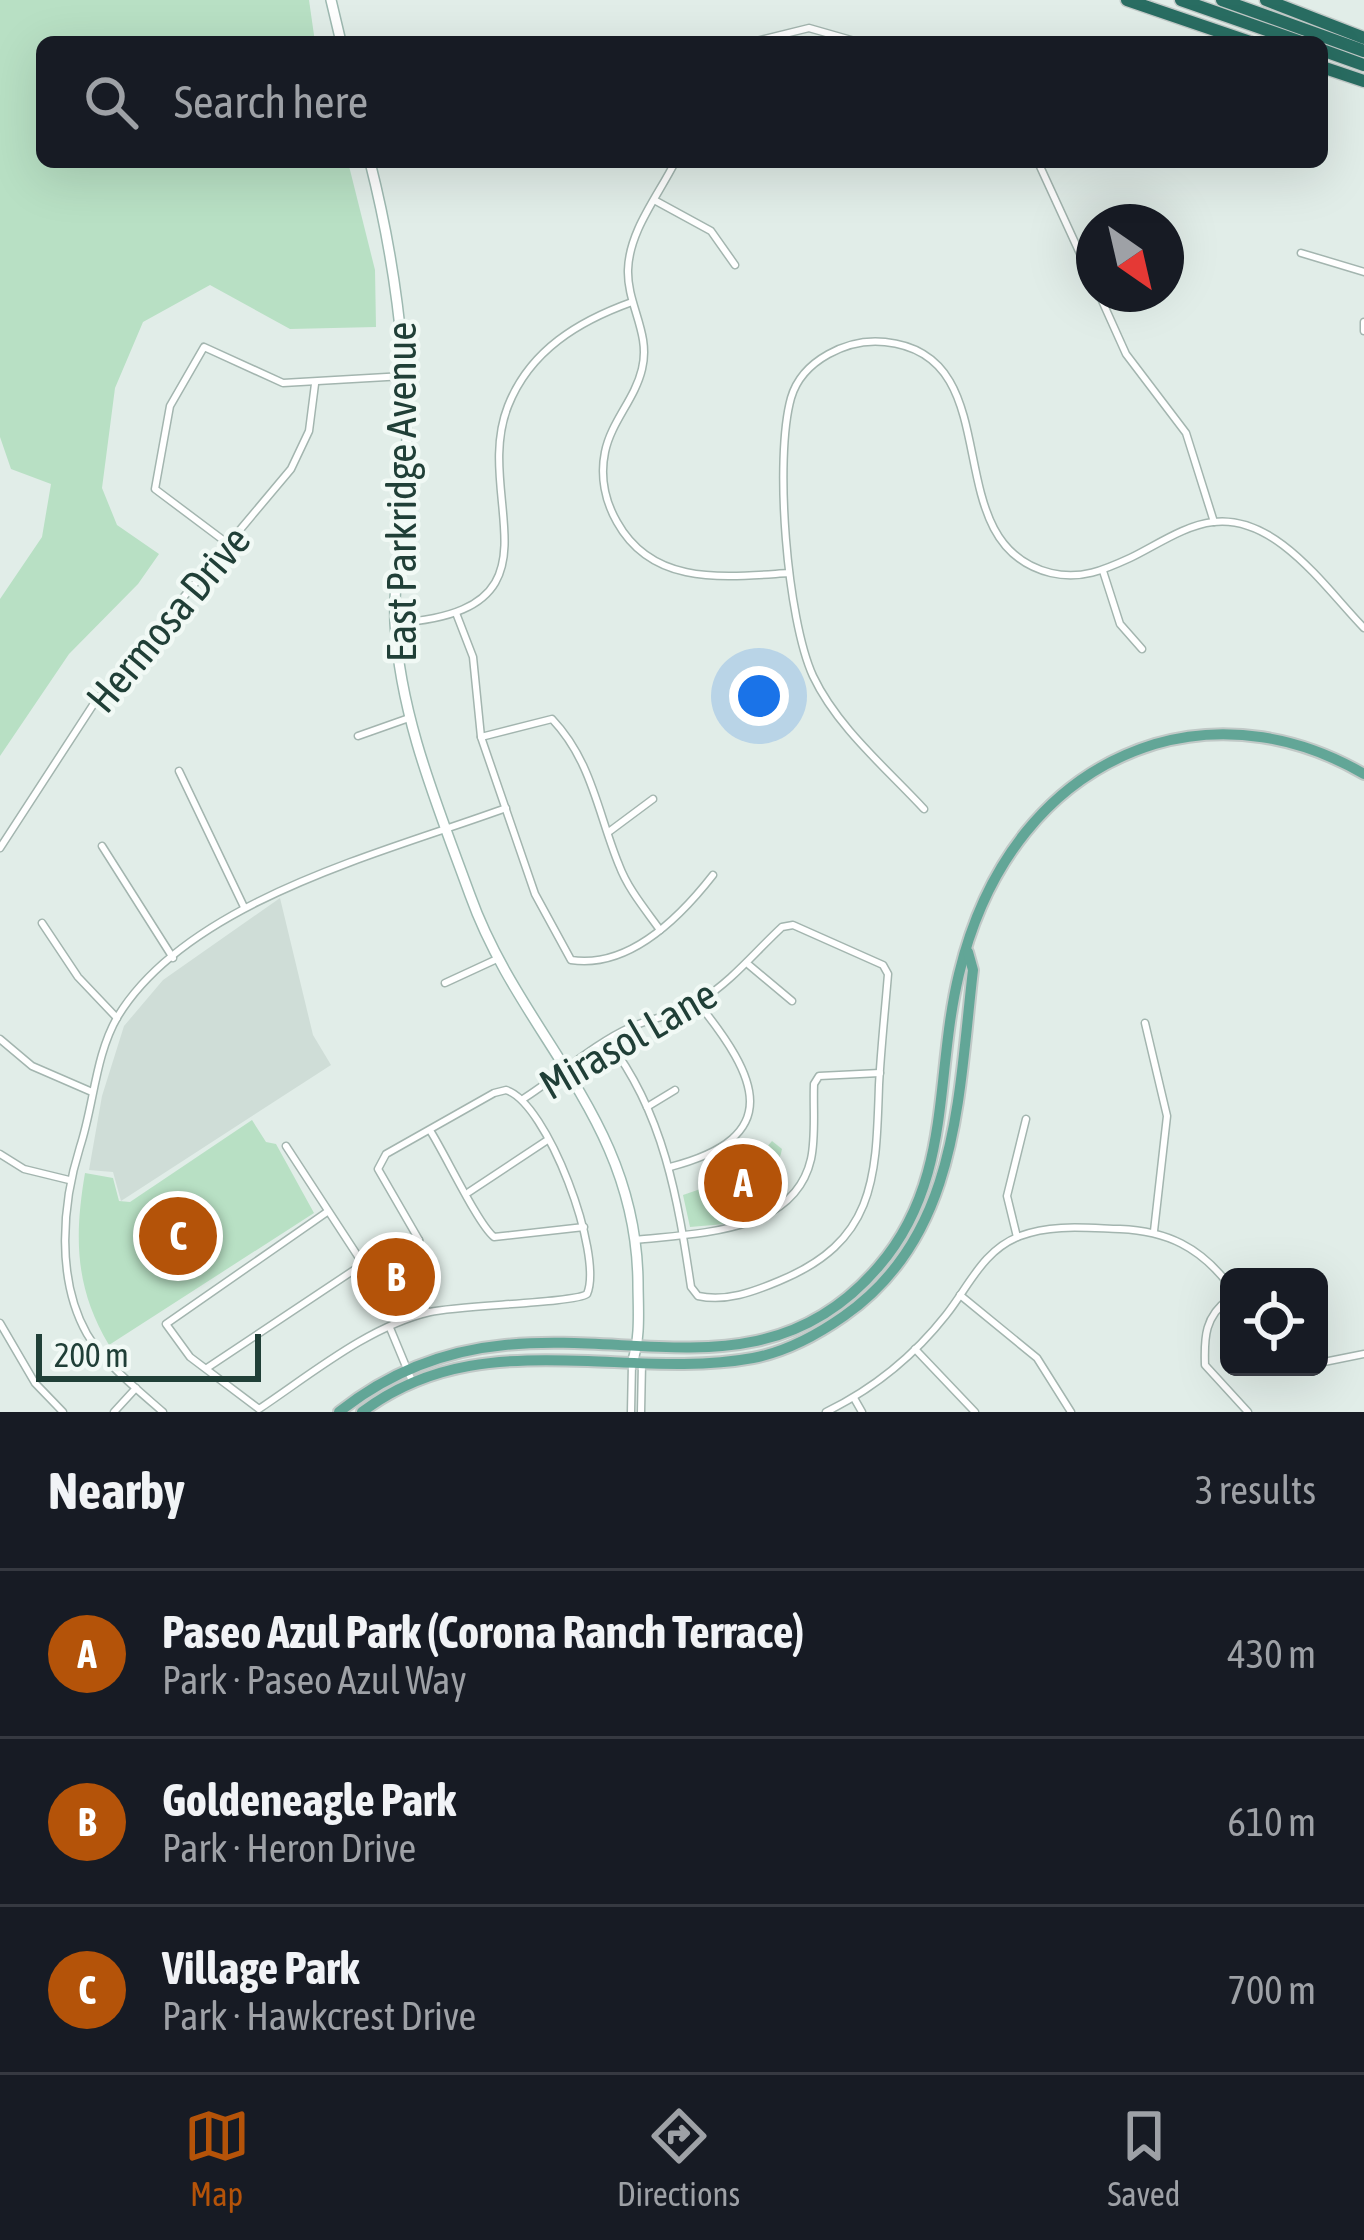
<!DOCTYPE html>
<html lang="en">
<head>
<meta charset="utf-8">
<style>
	:root { --surface:#171b24; --page:#20242c; --text:#f1f3f6; --muted:#9ea1a6; --line:#363941; --accent:#b45309 }
	body { margin:0; font-family:"Asap Condensed",sans-serif; background:var(--page); color:var(--text) }
	.controls { position:absolute; right:36px; bottom:36px; display:grid; overflow:hidden; border-radius:18px; box-shadow:0 12px 48px #0002 }
	.controls button { width:108px; height:108px; display:grid; place-items:center; padding:0; border:0; border-bottom:3px solid var(--line); background:var(--surface); color:var(--text); font:60px sans-serif }
	.compass { position:absolute; left:1076px; top:204px; width:108px; height:108px; border-radius:50%; background:var(--surface); box-shadow:0 12px 48px #0002; rotate:146deg }
	.scale { position:absolute; left:36px; bottom:30px; width:225px; box-sizing:border-box; padding-left:12px; border:6px solid #203f37; border-top:0; font-size:33px; line-height:42px; white-space:nowrap; color:#203f37; -webkit-text-stroke:9px #f1f9f5; paint-order:stroke }
	.you { position:absolute; left:759px; top:696px; width:42px; height:42px; margin:-30px; border:9px solid #fff; border-radius:50%; background:#1a73e8; box-shadow:0 0 0 18px #1a73e833 }
	.badge { display:grid; place-items:center; width:78px; height:78px; border-radius:50%; background:var(--accent); color:#fff; font-size:39px; font-weight:700 }
	.pin { position:absolute; translate:-50% -50%; border:6px solid #fff; box-shadow:0 3px 12px #0006 }
	.list { margin:0; padding:0; list-style:none }
	h2 { display:flex; justify-content:space-between; align-items:center; height:156px; margin:0; padding:0 48px; font-size:51px }
	h2 small { font-size:39px; font-weight:400; color:var(--muted) }
	.list li { display:grid; grid-template-columns:78px 1fr auto; gap:36px; align-items:center; box-sizing:border-box; height:168px; padding:0 48px; border-top:3px solid var(--line) }
	.list b { display:block; font-size:45px; white-space:nowrap }
	.list p { margin:0; font-size:39px; white-space:nowrap; color:var(--muted) }
	.list em { font-size:39px; font-style:normal; color:var(--muted) }
	.icon { flex:none; width:66px; height:66px; fill:none; stroke:currentColor; stroke-width:2; stroke-linecap:round; stroke-linejoin:round }
	.map { position:relative; flex:none; width:1364px; height:1412px; overflow:hidden }
	.search { position:absolute; background:var(--surface); box-shadow:0 12px 48px #0002; left:36px; right:36px; top:36px; height:132px; display:flex; align-items:center; gap:30px; box-sizing:border-box; padding:0 42px; border-radius:18px; color:var(--muted); font-size:45px }
	.sheet { height:660px; background:var(--surface) }
	nav { display:flex; justify-content:space-around; align-items:center; box-sizing:border-box; height:168px; border-top:3px solid var(--line); background:var(--surface); font-size:33px; color:var(--muted) }
	nav a { display:grid; justify-items:center; gap:6px }
	nav .on { color:var(--accent) }
	.map>svg:first-child { display:block }
	.built { fill:#cfddd7 }
	.green { fill:#b8e0c4 }
	.lines { fill:none; stroke-linecap:round; stroke-linejoin:round }
	.minor-casing { stroke:#a3b5af; stroke-width:9 }
	.secondary-casing { stroke:#9eb9b1; stroke-width:12 }
	.primary-casing { stroke:#c1c9c7; stroke-width:14 }
	.motorway-casing { stroke:#c1c9c7; stroke-width:15 }
	.minor { stroke:#fff; stroke-width:6 }
	.secondary { stroke:#fff; stroke-width:9 }
	.primary { stroke:#62a697; stroke-width:10 }
	.motorway { stroke:#296d62; stroke-width:12 }
	.labels { text-anchor:middle; dominant-baseline:central; stroke-width:9; stroke-linejoin:round; paint-order:stroke }
	.street-label { font-size:42px; fill:#203f37; stroke:#f1f9f5 }
</style>
</head>
<body>
<div class="map">
<svg width="1364" height="1412" viewBox="0 0 1364 1412">
	<rect width="100%" height="100%" fill="#e1ede8"/>
	<polygon class="built" points="280,898 313,1035 331,1065 121,1201 113,1172 89,1170 102,1096 124,1026 163,980"/>
	<g class="green">
		<polygon points="0,0 309,0 315,42 42,42 42,162 348,162 375,270 376,327 290,329 210,285 143,322 115,388 102,488 117,525 159,554 138,584 69,654 0,756 0,599 42,537 51,484 11,469 0,437"/>
		<path d="M252,1120L266,1142L276,1144L314,1213L109,1345C75,1288 74,1238 85,1173L113,1178L119,1201L130,1202Z"/>
		<path d="M772,1141L782,1149C776,1181 751,1189 724,1200L725,1224L690,1227L683,1195L744,1174Z"/>
		<polygon points="411,1249 420,1305 394,1320 384,1288 369,1267"/>
	</g>
	<g class="lines">
		<g class="minor-casing">
			<g id="minor">
				<polyline points="752,42 809,28 858,42"/>
				<path d="M675,162C658,196 629,231 628,270C627,305 651,333 642,369C635,399 611,422 605,452C600,476 605,501 617,522C653,587 725,577 789,573"/>
				<polyline points="1038,162 1094,284"/>
				<polyline points="656,201 711,231 735,265"/>
				<polyline points="1301,253 1364,272"/>
				<polyline points="1099,294 1126,354 1186,433 1214,522"/>
				<polyline points="1364,322 1364,331"/>
				<polyline points="231,546 155,489 170,406 204,347 283,383 404,376"/>
				<polyline points="1103,571 1120,624 1142,649"/>
				<path d="M456,613L473,657L481,737L535,894L571,960C629,969 681,916 713,875"/>
				<path d="M396,623C573,611 471,499 508,406C530,350 579,321 632,302"/>
				<polyline points="358,736 409,718"/>
				<path d="M481,737L552,719C592,761 598,814 619,865C628,889 645,909 660,930"/>
				<polyline points="179,771 244,907"/>
				<path d="M924,809C886,768 837,727 813,676C787,619 774,459 791,398C802,360 848,338 885,342C1014,355 932,544 1051,573C1081,580 1104,570 1130,558C1155,546 1185,525 1213,522C1276,514 1325,588 1364,628"/>
				<polyline points="610,831 653,799"/>
				<polyline points="102,846 173,958"/>
				<polyline points="0,848 93,705 291,469 309,431 315,384"/>
				<polyline points="42,923 78,977 117,1018"/>
				<polyline points="749,965 792,1001"/>
				<polyline points="445,983 497,959"/>
				<polyline points="1145,1023 1167,1116 1154,1231"/>
				<polyline points="0,1039 32,1066 92,1092"/>
				<path d="M523,1099C558,1077 593,1044 631,1027C654,1017 679,1015 700,1001C733,980 754,953 782,927L793,925L883,965L888,974C885,1011 881,1048 879,1085C876,1178 876,1241 779,1281C753,1292 726,1302 698,1296L691,1287C678,1200 664,1113 608,1041"/>
				<polyline points="647,1107 675,1090"/>
				<path d="M431,1132C446,1156 478,1224 494,1237L584,1227"/>
				<polyline points="286,1146 363,1264"/>
				<polyline points="0,1154 24,1169 69,1180"/>
				<path d="M670,1167C787,1137 757,1076 698,1003"/>
				<polyline points="469,1192 546,1141"/>
				<path d="M327,1212L166,1324L190,1357L259,1409C310,1375 369,1326 430,1312C460,1305 575,1303 587,1294C604,1255 547,1102 506,1090L494,1093L386,1154L378,1169L419,1240L426,1312"/>
				<polyline points="1017,1237 1007,1196 1026,1119"/>
				<path d="M635,1240C696,1233 794,1234 811,1159C816,1136 813,1108 814,1084L819,1076L880,1073"/>
				<polyline points="960,1295 1037,1358 1071,1412"/>
				<path d="M1229,1299C1205,1316 1204,1337 1205,1365L1248,1412"/>
				<polyline points="0,1323 35,1383 63,1412"/>
				<polyline points="390,1328 412,1381"/>
				<polyline points="915,1349 975,1412"/>
				<polyline points="1319,1363 1364,1354"/>
				<polyline points="207,1368 363,1264 419,1240"/>
				<polyline points="854,1398 862,1412"/>
				<polyline points="114,1412 136,1388"/>
				<path d="M163,1412C138,1390 104,1363 87,1334C56,1279 62,1204 80,1147C94,1105 95,1055 118,1016C189,900 386,852 506,808"/>
				<polyline points="631,1412 632,1363"/>
				<polyline points="641,1412 642,1363"/>
				<path d="M826,1412C873,1389 913,1357 946,1315C969,1286 983,1250 1020,1236C1052,1224 1086,1228 1120,1229C1167,1231 1200,1247 1229,1285"/>
			</g>
		</g>
		<g class="secondary-casing">
			<g id="secondary">
				<polyline points="331,0 341,42"/>
				<path d="M370,162C396,264 408,363 407,469C406,520 393,571 395,623C400,717 438,807 470,895C521,1037 636,1117 638,1282C638,1309 641,1337 632,1363"/>
			</g>
		</g>
		<g class="primary-casing">
			<g id="primary">
				<path d="M339,1412C388,1373 442,1351 505,1345C641,1331 773,1391 879,1266C953,1180 934,1077 959,974C984,869 1047,777 1155,744C1226,723 1301,737 1364,774"/>
				<path d="M362,1412C431,1360 505,1358 588,1361C642,1363 699,1368 753,1358C785,1352 817,1335 844,1316C959,1236 958,1097 973,970L968,952"/>
			</g>
		</g>
		<g class="motorway-casing">
			<g id="motorway">
				<polyline points="1127,0 1250,42"/>
				<polyline points="1181,0 1301,42"/>
				<polyline points="1222,0 1364,51"/>
				<polyline points="1266,0 1364,38"/>
				<polyline points="1322,50 1364,65"/>
				<polyline points="1322,67 1364,81"/>
			</g>
		</g>
		<use href="#minor" class="minor"/>
		<use href="#secondary" class="secondary"/>
		<use href="#primary" class="primary"/>
		<use href="#motorway" class="motorway"/>
	</g>
	<g class="labels">
		<g class="street-label">
			<text transform="translate(401 492) rotate(-90)">East Parkridge Avenue</text>
			<text transform="translate(168 619) rotate(-50)">Hermosa Drive</text>
			<text transform="translate(628 1039) rotate(-30)">Mirasol Lane</text>
		</g>
	</g>
</svg>
<div class="controls">
<button><svg class="icon" aria-label="locate" viewBox="0 0 24 24"><circle cx="12" cy="12" r="6"/><path d="M12 2v4M12 18v4M2 12h4M18 12h4"/></svg></button>
</div>
<svg class="compass" viewBox="-18 -18 36 36"><path d="M0-13l5 13h-10z" fill="#e53935"/><path d="M0 13l5-13h-10z" fill="#9ea1a6"/></svg>
<div class="scale">200 m</div>
<div class="you"></div>
<div class="pin badge" style="left:743px;top:1183px">A</div>
<div class="pin badge" style="left:396px;top:1277px">B</div>
<div class="pin badge" style="left:178px;top:1236px">C</div>
<div class="search"><svg class="icon" aria-label="search" viewBox="0 0 24 24"><circle cx="10" cy="10" r="6"/><path d="M15 15l6 6"/></svg>Search here</div>
</div>
<section class="sheet">
<h2>Nearby<small>3 results</small></h2>
<ul class="list">
<li><span class="badge">A</span><div><b>Paseo Azul Park (Corona Ranch Terrace)</b><p>Park · Paseo Azul Way</p></div><em>430 m</em></li>
<li><span class="badge">B</span><div><b>Goldeneagle Park</b><p>Park · Heron Drive</p></div><em>610 m</em></li>
<li><span class="badge">C</span><div><b>Village Park</b><p>Park · Hawkcrest Drive</p></div><em>700 m</em></li>
</ul>
</section>
<nav>
<a class="on"><svg class="icon" aria-label="map" viewBox="0 0 24 24"><path d="M3 6l6-2 6 2 6-2v14l-6 2-6-2-6 2zM9 4v14M15 6v14"/></svg>Map</a>
<a><svg class="icon" aria-label="directions" viewBox="0 0 24 24"><path d="M12 3l9 9-9 9-9-9zM9 14v-3h6M13 9l2 2-2 2"/></svg>Directions</a>
<a><svg class="icon" aria-label="saved" viewBox="0 0 24 24"><path d="M7 4h10v16l-5-4-5 4z"/></svg>Saved</a>
</nav>
</body>
</html>
